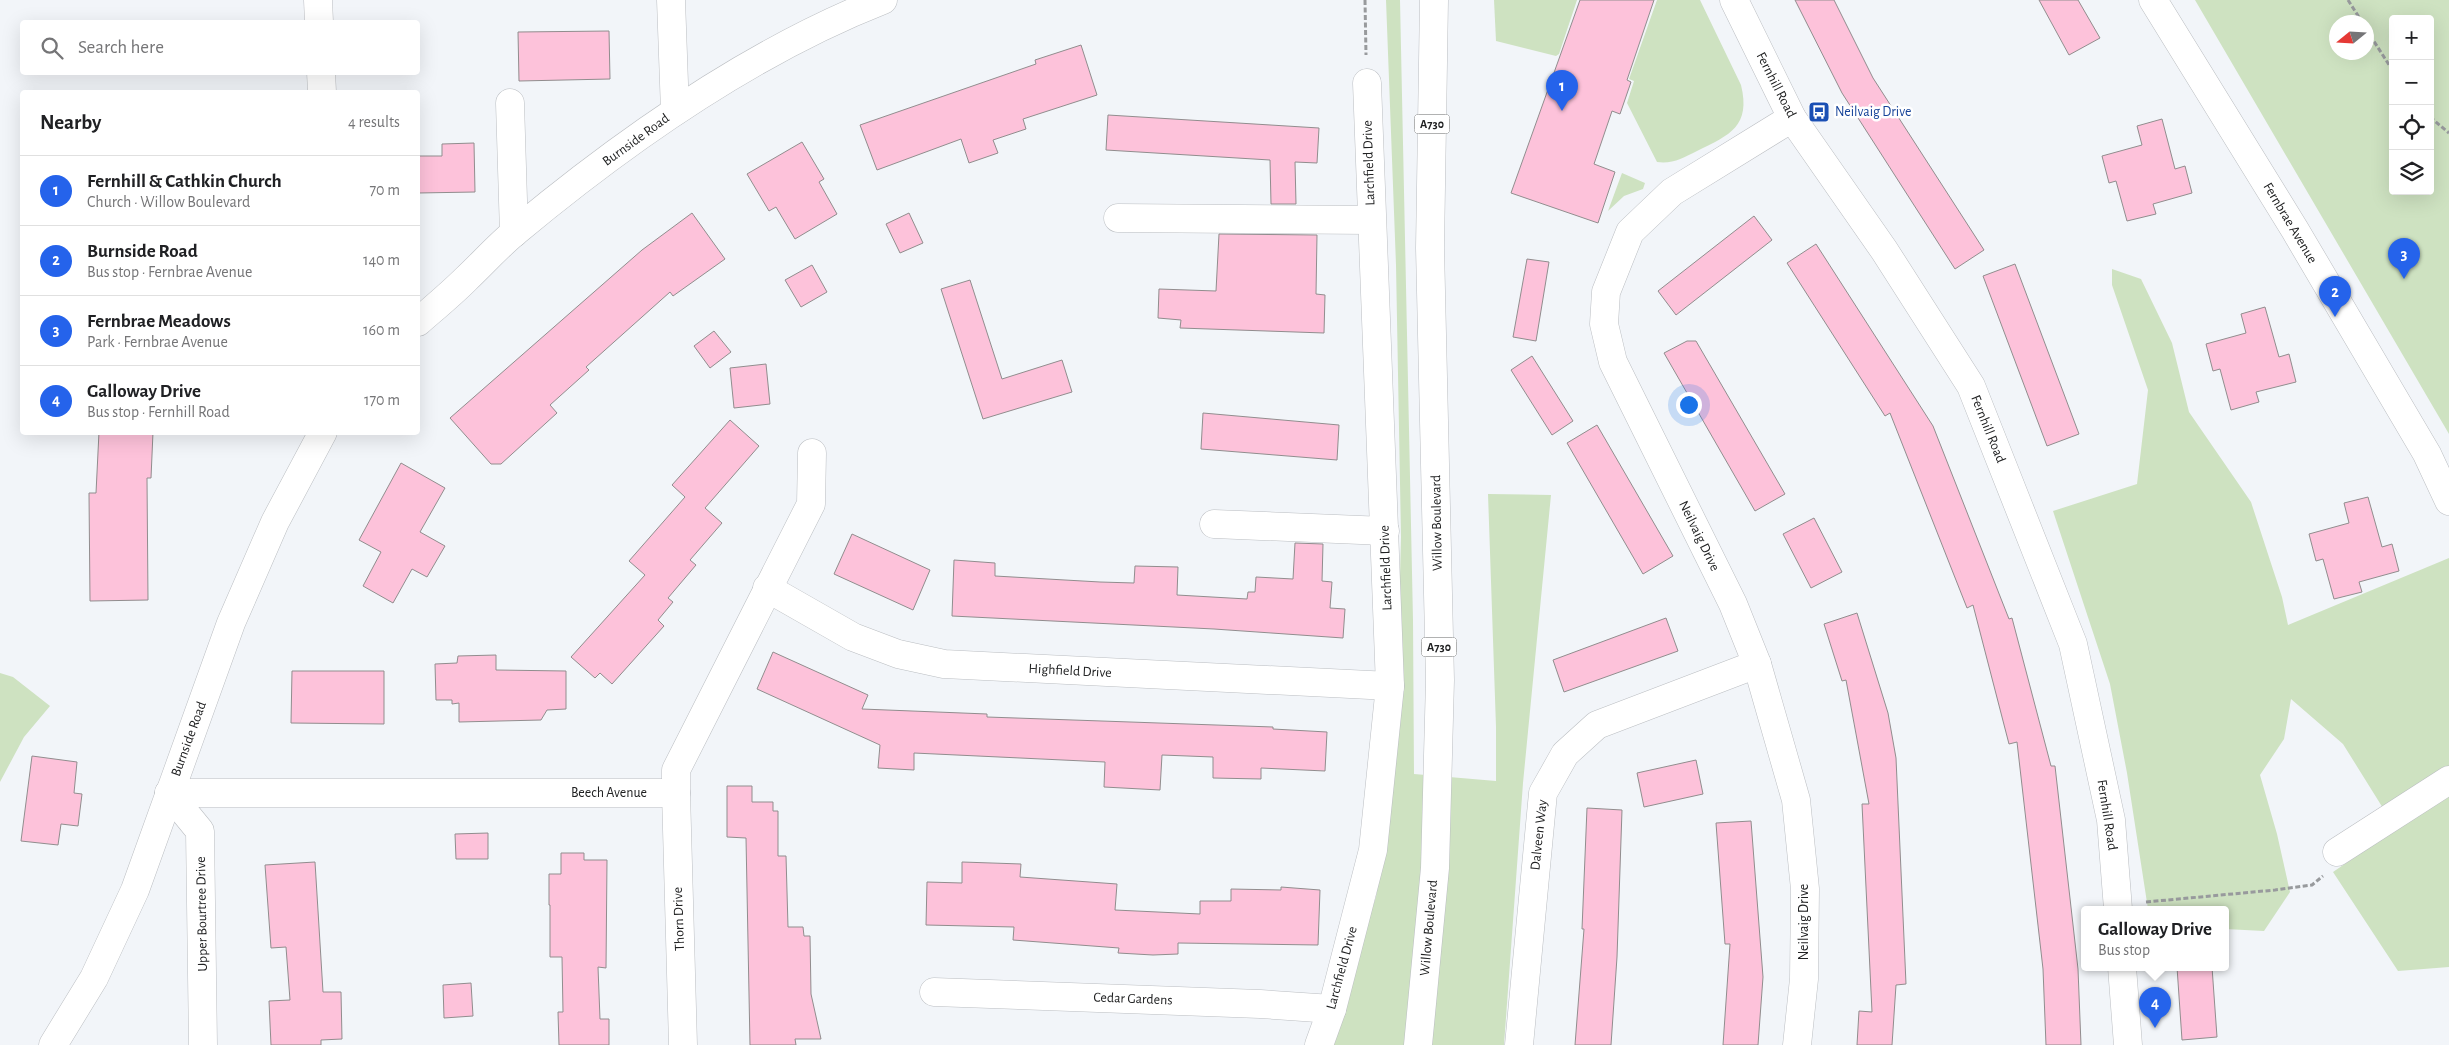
<!DOCTYPE html>
<html lang="en">
<head>
<meta charset="utf-8">
<style>
	:root { --surface:#fff; --page:#f2f2f2; --text:#202124; --muted:#757577; --line:#e0e0e0; --accent:#2563eb }
	body { margin:0; font-family:"Alegreya Sans",sans-serif; background:var(--page); color:var(--text) }
	.controls { position:absolute; right:15px; top:15px; display:grid; overflow:hidden; border-radius:5px; box-shadow:0 5px 20px #0002 }
	.controls button { width:45px; height:45px; display:grid; place-items:center; padding:0; border:0; border-bottom:1px solid var(--line); background:var(--surface); color:var(--text); font:25px sans-serif }
	.compass { position:absolute; left:2329px; top:15px; width:45px; height:45px; border-radius:50%; background:var(--surface); box-shadow:0 5px 20px #0002; rotate:252deg }
	.you { position:absolute; left:1688px; top:404px; width:18px; height:18px; margin:-12px; border:4px solid #fff; border-radius:50%; background:#1a73e8; box-shadow:0 0 0 8px #1a73e833 }
	.badge { display:grid; place-items:center; width:32px; height:32px; border-radius:50%; background:var(--accent); color:#fff; font-size:16px; font-weight:700 }
	.pin { position:absolute; translate:-50% -41px; filter:drop-shadow(0 1px 2px #0008) }
	.pin::after { content:''; position:absolute; top:26px; width:18px; height:15px; background:inherit; clip-path:polygon(0 0,100% 0,50% 100%) }
	.popup { position:absolute; left:2081px; top:906px; width:148px; height:65px; box-sizing:border-box; display:grid; place-content:center; border-radius:5px; background:var(--surface); filter:drop-shadow(0 1px 4px #0005); font-size:16px; white-space:nowrap; color:var(--muted) }
	.popup b { font-size:19px; color:var(--text) }
	.popup::after { content:''; position:absolute; left:50%; top:100%; margin-left:-10px; border:10px solid transparent; border-top-color:var(--surface) }
	.list { margin:0; padding:0; list-style:none }
	h2 { display:flex; justify-content:space-between; align-items:center; height:65px; margin:0; padding:0 20px; font-size:21px }
	h2 small { font-size:16px; font-weight:400; color:var(--muted) }
	.list li { display:grid; grid-template-columns:32px 1fr auto; gap:15px; align-items:center; box-sizing:border-box; height:70px; padding:0 20px; border-top:1px solid var(--line) }
	.list b { display:block; font-size:19px; white-space:nowrap }
	.list p { margin:0; font-size:16px; white-space:nowrap; color:var(--muted) }
	.list em { font-size:16px; font-style:normal; color:var(--muted) }
	.icon { flex:none; width:28px; height:28px; fill:none; stroke:currentColor; stroke-width:2; stroke-linecap:round; stroke-linejoin:round }
	.map { position:relative; flex:none; width:2449px; height:1045px; overflow:hidden }
	.search { position:absolute; background:var(--surface); box-shadow:0 5px 20px #0002; left:20px; top:20px; width:400px; height:55px; display:flex; align-items:center; gap:12px; box-sizing:border-box; padding:0 18px; border-radius:5px; color:var(--muted); font-size:19px }
	.panel { position:absolute; background:var(--surface); box-shadow:0 5px 20px #0002; left:20px; top:90px; width:400px; height:345px; border-radius:5px }
	.map>svg:first-child { display:block }
	.green { fill:#cee2c1; fill-rule:evenodd }
	.building { fill:#fdc2da; stroke:#918d8e }
	.lines { fill:none; stroke-linecap:round; stroke-linejoin:round }
	.minor-casing { stroke:#bbbec2; stroke-width:29 }
	.major-casing { stroke:#bbbec2; stroke-width:29 }
	.path { stroke:#989a9d; stroke-width:3; stroke-dasharray:5 2.5; stroke-linecap:butt }
	.minor { stroke:#fff; stroke-width:28 }
	.major { stroke:#fff; stroke-width:28 }
	.labels { text-anchor:middle; dominant-baseline:central; stroke-width:5; stroke-linejoin:round; paint-order:stroke }
	.shield { fill:#fff; stroke:#636464; stroke-width:1 }
	.shield-label { font-size:12px; font-weight:bold; fill:#202122 }
	.street-label { font-size:14px; fill:#202122; stroke:#fff }
	.transit-label { font-size:14px; fill:#164399; stroke:#fff; text-anchor:start }
</style>
</head>
<body>
<div class="map">
<svg width="2449" height="1045" viewBox="0 0 2449 1045">
	<rect width="100%" height="100%" fill="#f2f5f9"/>
	<g class="green">
		<polygon points="1386,0 1400,0 1413,620 1414,774 1496,781 1496,727 1488,494 1551,495 1523,783 1504,1045 1326,1045 1376,897 1395,772 1401,537 1396,265"/>
		<polygon points="1494,0 1577,0 1559,54 1556,56 1496,41"/>
		<path d="M1657,0H1700L1741,85C1751,126 1730,135 1697,151C1683,158 1673,164 1657,162L1627,103L1634,81L1629,79Z"/>
		<path d="M2195,0H2449V434ZM2393,19H2430V191H2393ZM2366,22V52H2336V22Z"/>
		<polygon points="1622,173 1645,183 1643,189 1624,196 1608,211"/>
		<polygon points="2112,269 2141,279 2172,343 2189,412 2251,502 2282,597 2288,625 2449,558 2449,967 2398,971 2333,872 2396,829 2343,744 2291,699 2284,739 2260,775 2277,834 2290,892 2264,931 2225,929 2225,909 2148,909 2127,773 2110,684 2053,511 2137,484 2148,390 2112,285"/>
		<polygon points="0,673 13,677 50,706 24,737 0,782"/>
	</g>
	<g class="building">
		<polygon points="1580,0 1654,0 1627,80 1631,82 1620,114 1612,111 1594,164 1615,172 1598,223 1511,193"/>
		<polygon points="1795,0 1834,0 1873,78 1984,250 1955,269 1842,93"/>
		<polygon points="2039,0 2078,0 2100,38 2069,55"/>
		<polygon points="609,31 610,79 519,81 518,32"/>
		<polygon points="1081,45 1097,95 1023,119 1026,129 993,140 998,153 969,163 961,139 877,170 860,125 1036,64 1035,60"/>
		<polygon points="1108,115 1319,128 1317,163 1295,162 1296,204 1271,204 1270,160 1106,150"/>
		<polygon points="2162,119 2175,169 2185,166 2192,193 2153,204 2156,214 2127,221 2116,181 2109,183 2102,156 2142,145 2137,126"/>
		<polygon points="802,142 824,179 819,182 837,214 795,239 776,207 769,211 747,174"/>
		<polygon points="474,143 475,192 418,193 418,156 442,156 442,144"/>
		<polygon points="692,213 725,259 673,296 670,292 586,367 589,370 550,405 557,413 501,464 491,464 450,418 642,250"/>
		<polygon points="909,213 923,243 900,253 886,224"/>
		<polygon points="1754,216 1772,240 1676,315 1658,291"/>
		<polygon points="1219,234 1317,235 1316,294 1325,295 1324,333 1180,328 1181,320 1158,318 1159,289 1216,291"/>
		<polygon points="1816,244 1933,426 2009,619 2012,618 2051,766 2055,766 2078,969 2081,1045 2046,1045 2043,969 2017,742 2009,744 1973,605 1967,608 1890,413 1885,416 1787,263"/>
		<polygon points="1527,259 1549,262 1536,341 1513,337"/>
		<polygon points="2015,264 2079,434 2047,446 1983,276"/>
		<polygon points="812,265 827,292 801,307 785,280"/>
		<polygon points="970,280 1002,379 1062,360 1072,392 983,419 941,289"/>
		<polygon points="2265,307 2279,357 2289,354 2296,382 2256,392 2259,402 2231,410 2220,369 2213,371 2206,344 2246,333 2241,314"/>
		<polygon points="714,331 731,352 710,368 694,346"/>
		<polygon points="1687,341 1696,341 1785,494 1755,511 1664,353"/>
		<polygon points="1532,356 1573,421 1552,435 1511,370"/>
		<polygon points="766,364 770,404 734,408 730,368"/>
		<polygon points="1203,413 1339,425 1337,460 1201,449"/>
		<polygon points="730,420 759,446 705,508 722,523 690,560 696,565 668,598 673,602 658,620 664,626 612,684 600,673 595,678 571,657 645,575 629,561 685,497 672,485"/>
		<polygon points="1597,425 1673,556 1643,574 1567,443"/>
		<polygon points="99,432 153,432 151,478 147,478 148,600 90,601 89,493 96,493"/>
		<polygon points="401,463 445,488 420,532 445,546 427,577 412,569 393,603 363,586 381,552 359,540"/>
		<polygon points="2368,497 2382,547 2392,544 2399,571 2359,582 2362,592 2334,599 2323,559 2316,561 2309,534 2349,523 2344,503"/>
		<polygon points="1814,518 1842,572 1811,588 1783,534"/>
		<polygon points="852,534 930,570 913,610 834,574"/>
		<polygon points="1295,543 1323,544 1322,581 1332,582 1330,608 1345,609 1343,638 1214,629 952,616 954,560 995,563 995,576 1100,582 1134,583 1135,566 1178,567 1177,595 1247,599 1248,592 1255,592 1256,577 1293,579"/>
		<polygon points="1857,613 1888,713 1896,758 1906,984 1896,985 1892,1045 1857,1045 1859,1011 1872,1012 1862,804 1869,804 1846,680 1842,681 1824,624"/>
		<polygon points="1666,618 1678,651 1564,692 1553,660"/>
		<polygon points="773,652 868,695 862,709 987,714 987,717 1273,727 1273,729 1327,732 1325,771 1261,768 1261,779 1213,778 1213,757 1162,755 1160,790 1104,787 1105,762 914,753 914,770 878,768 880,745 757,689"/>
		<polygon points="496,655 496,670 566,671 566,709 547,710 541,720 459,722 459,703 452,704 452,700 436,700 435,664 457,663 458,656"/>
		<polygon points="292,671 384,671 384,724 291,723"/>
		<polygon points="32,756 77,762 74,793 82,794 78,826 61,824 58,845 21,841"/>
		<polygon points="1696,760 1703,794 1644,807 1637,773"/>
		<polygon points="727,786 752,786 752,802 773,802 773,811 778,811 778,856 786,856 788,927 803,927 804,936 810,936 811,994 821,1039 795,1039 796,1045 750,1045 746,838 727,837"/>
		<polygon points="1587,808 1622,810 1617,957 1611,1045 1575,1045 1584,929 1582,929"/>
		<polygon points="1751,821 1763,977 1758,1045 1723,1045 1730,944 1725,944 1716,823"/>
		<polygon points="488,833 488,859 456,859 455,834"/>
		<polygon points="561,853 584,853 584,860 607,860 606,968 598,967 600,1019 609,1019 609,1045 559,1045 558,1012 563,1012 562,957 550,957 550,905 549,905 549,874 561,874"/>
		<polygon points="315,862 323,992 341,992 342,1039 321,1040 321,1045 271,1045 269,1001 290,1000 286,947 271,948 265,865"/>
		<polygon points="962,862 1021,864 1020,877 1117,884 1115,910 1200,914 1200,901 1231,901 1231,889 1281,890 1281,887 1320,890 1318,945 1178,943 1178,954 1153,955 1118,953 1119,948 1013,940 1014,927 926,925 927,882 962,883"/>
		<polygon points="2177,967 2212,967 2217,1037 2182,1040"/>
		<polygon points="471,983 473,1016 444,1018 443,985"/>
	</g>
	<g class="lines">
		<g class="minor-casing">
			<g id="minor">
				<polyline points="318,0 319,22"/>
				<polyline points="671,0 675,111"/>
				<polyline points="1734,0 1792,118 1884,250 1971,386 2073,644 2111,820 2118,909"/>
				<polyline points="2153,0 2295,230 2427,454 2449,501"/>
				<polyline points="321,72 322,92"/>
				<polyline points="510,103 514,233"/>
				<polyline points="1792,118 1672,192 1630,232 1606,292 1604,324 1613,362 1733,604 1757,664 1796,800 1805,889 1804,979 1797,1045"/>
				<polyline points="1118,218 1371,220"/>
				<path d="M418,322C434,308 451,294 466,279C482,264 498,246 515,232C623,142 753,51 883,0"/>
				<polyline points="1214,524 1385,531"/>
				<polyline points="767,588 853,637 898,654 944,664 1390,686"/>
				<polyline points="169,793 676,793 676,770 811,504 812,453"/>
				<polyline points="169,793 200,831 203,1045"/>
				<polyline points="676,793 683,1045"/>
				<polyline points="2337,852 2449,780"/>
				<polyline points="2122,967 2128,1045"/>
				<polyline points="934,992 1260,1004 1332,1009"/>
				<polyline points="53,1045 94,978 135,890 231,623 275,522 323,432"/>
				<polyline points="1319,1045 1332,1009 1373,850 1390,686 1367,83"/>
				<polyline points="1519,1045 1543,793 1565,754 1597,725 1757,664"/>
			</g>
		</g>
		<g class="major-casing">
			<polyline id="major" points="1418,1045 1435,868 1440,680 1430,248 1434,0"/>
		</g>
		<g class="path">
			<polyline points="1365,0 1366,55"/>
			<polyline points="2348,0 2362,22"/>
			<polyline points="2366,29 2393,71"/>
			<polyline points="2430,117 2449,133"/>
			<polyline points="2146,902 2275,890 2312,885 2323,876"/>
		</g>
		<use href="#minor" class="minor"/>
		<use href="#major" class="major"/>
	</g>
	<defs>
		<g id="bus-square" transform="scale(1.125)"><rect x="-9" y="-9" width="18" height="18" rx="4" fill="#1a4fb4" stroke="#fff"/><path d="M-5-6H5V4H4V6H2V4H-2V6H-4V4H-5ZM-3.5-4V0h7V-4ZM-3.5 1.2v1.5H-2V1.2ZM2 1.2v1.5H3.5V1.2Z" fill="#fff"/></g>
	</defs>
	<g fill-rule="evenodd">
		<use href="#bus-square" x="1819" y="112"/>
	</g>
	<g class="labels">
		<g class="shield">
			<rect x="1414.5" y="114.5" width="35" height="19" rx="4"/>
			<rect x="1421.5" y="637.5" width="35" height="19" rx="4"/>
		</g>
		<g class="shield-label">
			<text x="1432" y="124">A730</text>
			<text x="1439" y="647">A730</text>
		</g>
		<g class="street-label">
			<text transform="translate(1776 85) rotate(63)">Fernhill Road</text>
			<text transform="translate(636 140) rotate(-36)">Burnside Road</text>
			<text transform="translate(1369 163) rotate(-92)">Larchfield Drive</text>
			<text transform="translate(2290 223) rotate(59)">Fernbrae Avenue</text>
			<text transform="translate(1988 429) rotate(68)">Fernhill Road</text>
			<text transform="translate(1437 523) rotate(-91)">Willow Boulevard</text>
			<text transform="translate(1699 536) rotate(64)">Neilvaig Drive</text>
			<text transform="translate(1386 568) rotate(-92)">Larchfield Drive</text>
			<text transform="translate(1070 671) rotate(3)">Highfield Drive</text>
			<text transform="translate(189 739) rotate(-70)">Burnside Road</text>
			<text x="609" y="793">Beech Avenue</text>
			<text transform="translate(2107 815) rotate(81)">Fernhill Road</text>
			<text transform="translate(1539 835) rotate(-84)">Dalveen Way</text>
			<text transform="translate(202 914) rotate(-91)">Upper Bourtree Drive</text>
			<text transform="translate(679 919) rotate(-92)">Thorn Drive</text>
			<text transform="translate(1804 922) rotate(-90)">Neilvaig Drive</text>
			<text transform="translate(1429 928) rotate(-85)">Willow Boulevard</text>
			<text transform="translate(1342 968) rotate(-75)">Larchfield Drive</text>
			<text transform="translate(1133 999) rotate(2)">Cedar Gardens</text>
		</g>
		<g class="transit-label">
			<text x="1835" y="112">Neilvaig Drive</text>
		</g>
	</g>
</svg>
<div class="controls">
<button>+</button>
<button>−</button>
<button><svg class="icon" aria-label="locate" viewBox="0 0 24 24"><circle cx="12" cy="12" r="6"/><path d="M12 2v4M12 18v4M2 12h4M18 12h4"/></svg></button>
<button><svg class="icon" aria-label="layers" viewBox="0 0 24 24"><path d="M12 4l9 5-9 5-9-5zM3 14l9 5 9-5"/></svg></button>
</div>
<svg class="compass" viewBox="-18 -18 36 36"><path d="M0-13l5 13h-10z" fill="#e53935"/><path d="M0 13l5-13h-10z" fill="#757577"/></svg>
<div class="you"></div>
<div class="pin badge" style="left:1562px;top:111px">1</div>
<div class="pin badge" style="left:2335px;top:317px">2</div>
<div class="pin badge" style="left:2404px;top:279px">3</div>
<div class="pin badge" style="left:2155px;top:1028px">4</div>
<div class="popup"><b>Galloway Drive</b>Bus stop</div>
<div class="search"><svg class="icon" aria-label="search" viewBox="0 0 24 24"><circle cx="10" cy="10" r="6"/><path d="M15 15l6 6"/></svg>Search here</div>
<section class="panel">
<h2>Nearby<small>4 results</small></h2>
<ul class="list">
<li><span class="badge">1</span><div><b>Fernhill &amp; Cathkin Church</b><p>Church · Willow Boulevard</p></div><em>70 m</em></li>
<li><span class="badge">2</span><div><b>Burnside Road</b><p>Bus stop · Fernbrae Avenue</p></div><em>140 m</em></li>
<li><span class="badge">3</span><div><b>Fernbrae Meadows</b><p>Park · Fernbrae Avenue</p></div><em>160 m</em></li>
<li><span class="badge">4</span><div><b>Galloway Drive</b><p>Bus stop · Fernhill Road</p></div><em>170 m</em></li>
</ul>
</section>
</div>
</body>
</html>
